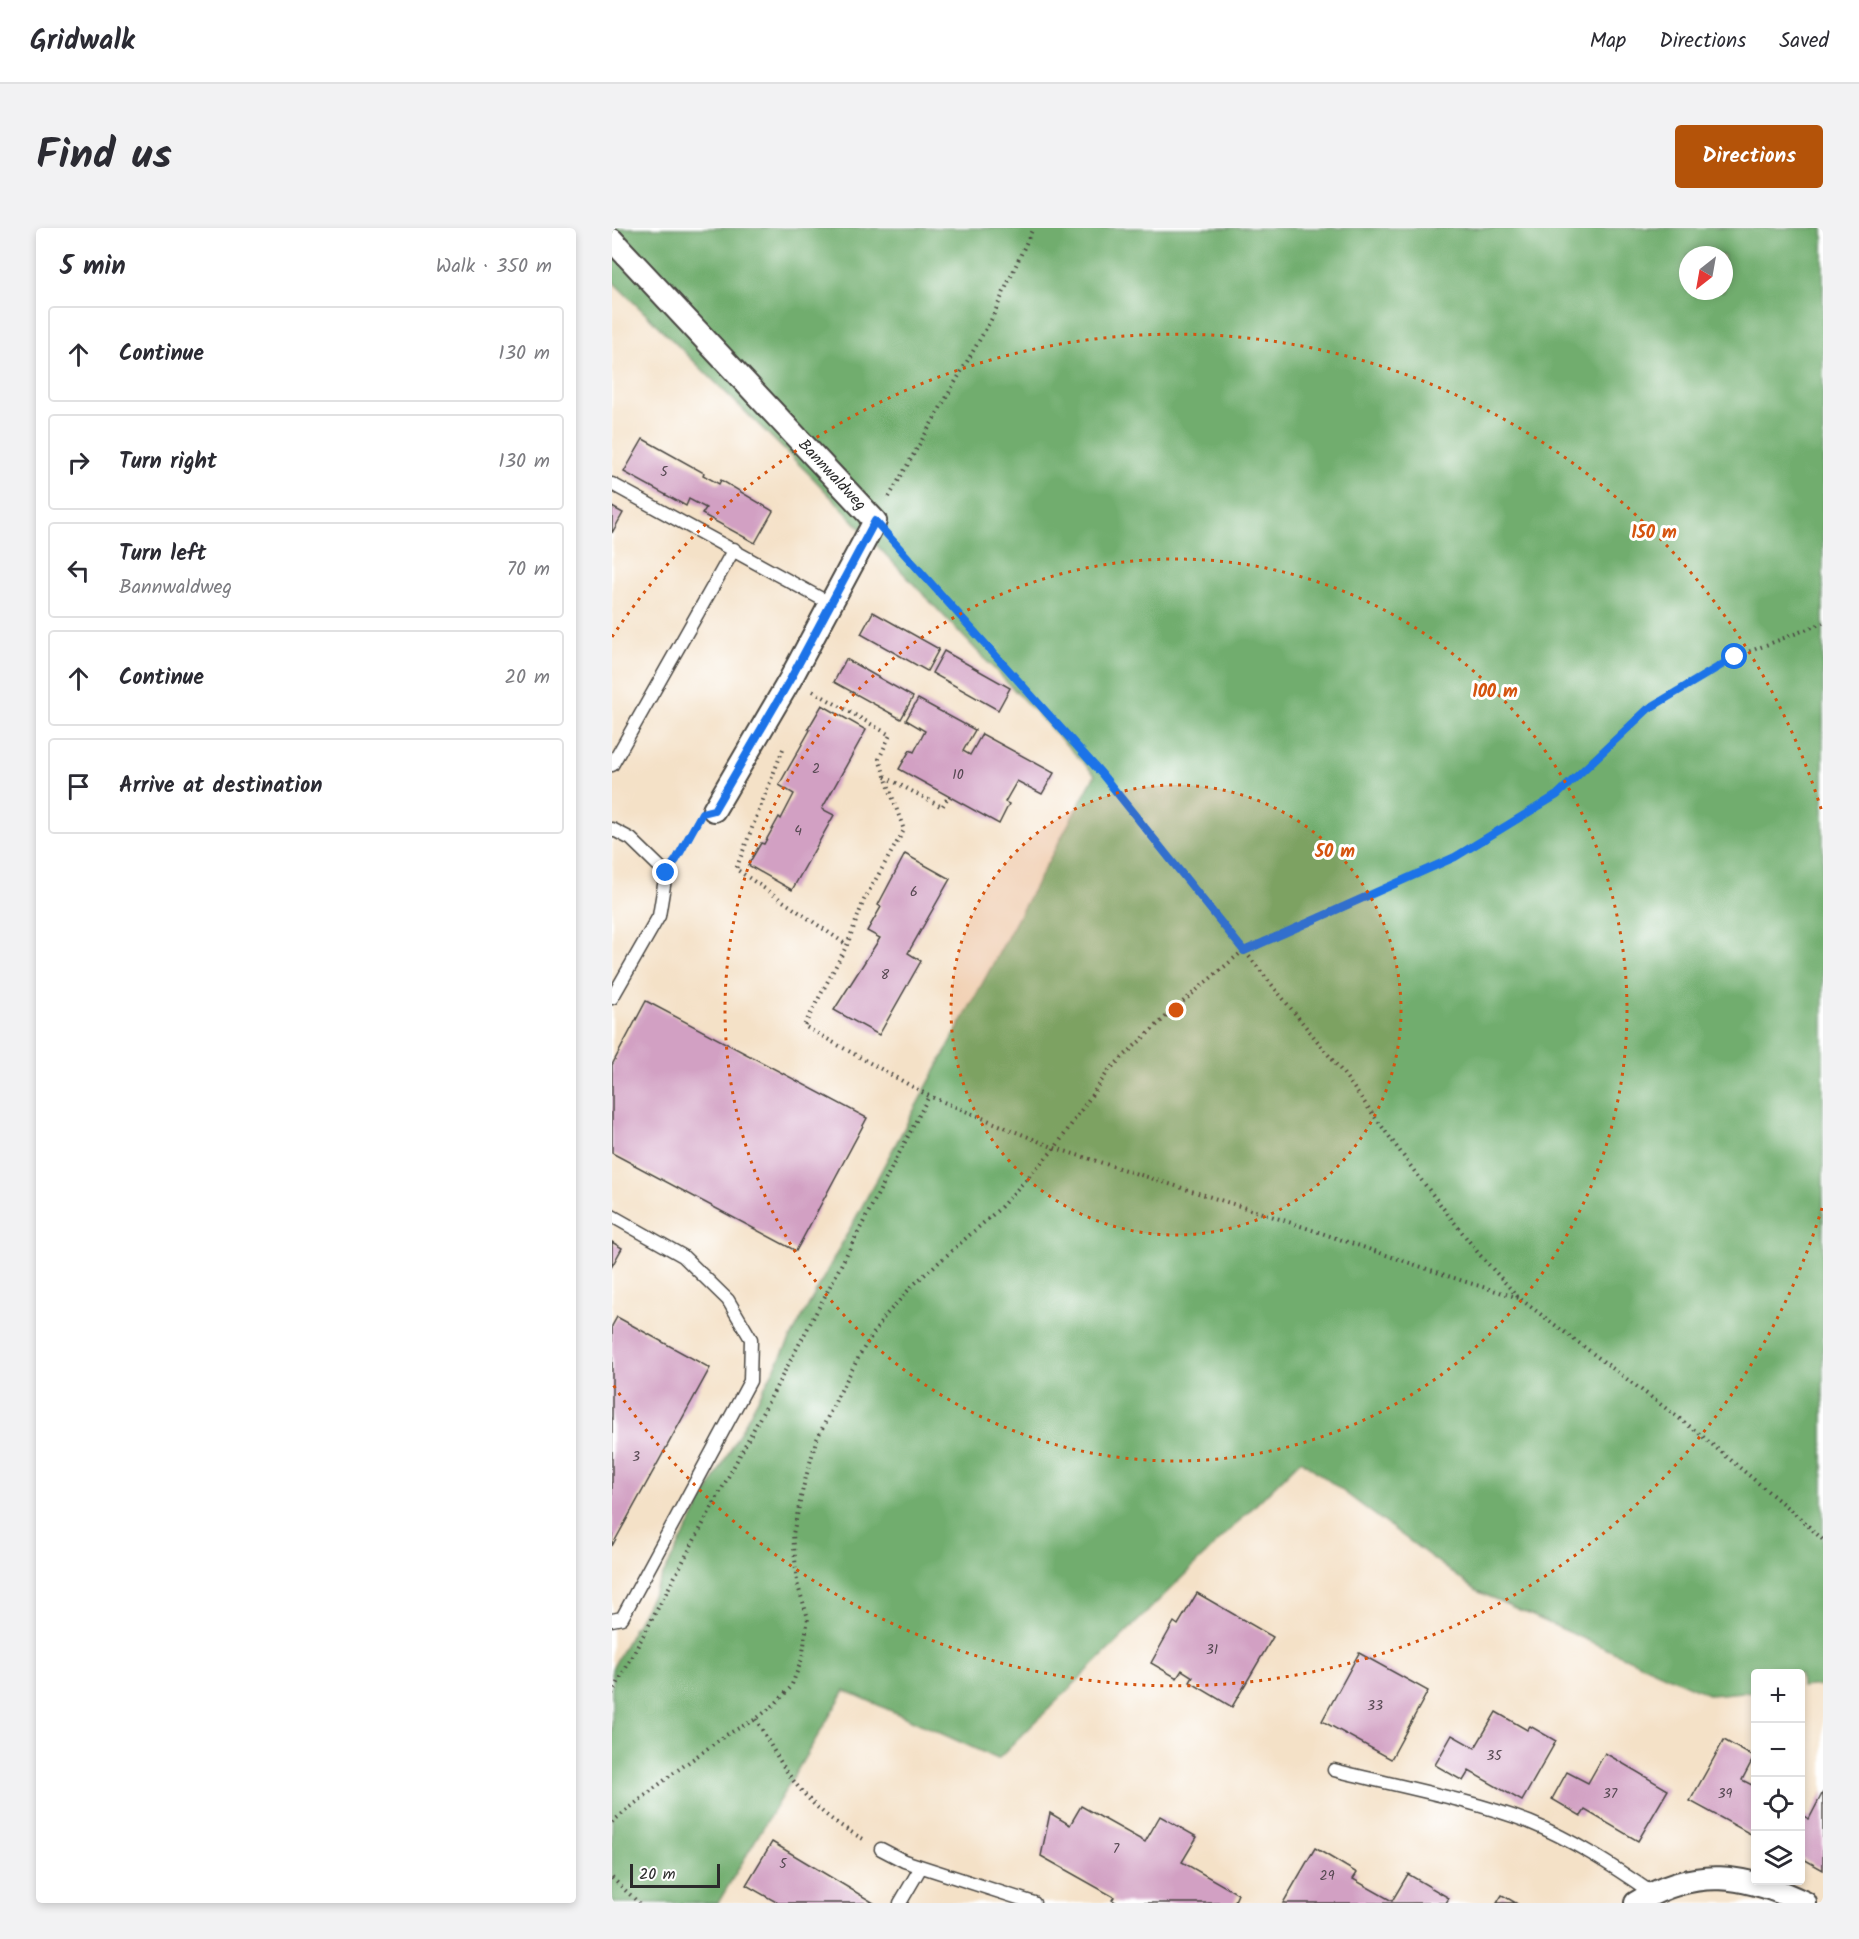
<!DOCTYPE html>
<html lang="en">
<head>
<meta charset="utf-8">
<style>
	:root { --surface:#fff; --page:#f2f2f3; --text:#2b2b33; --muted:#7c7c81; --line:#e1e1e2; --accent:#b45309 }
	body { margin:0; font-family:Kalam,sans-serif; background:var(--page); color:var(--text) }
	.controls { position:absolute; right:18px; bottom:18px; display:grid; overflow:hidden; border-radius:6px; box-shadow:0 3px 9px #0003 }
	.controls button { width:54px; height:54px; display:grid; place-items:center; padding:0; border:0; border-bottom:2px solid var(--line); background:var(--surface); color:var(--text); font:30px sans-serif }
	.compass { position:absolute; left:1067px; top:18px; width:54px; height:54px; border-radius:50%; background:var(--surface); box-shadow:0 3px 9px #0003; rotate:211deg }
	.scale { position:absolute; left:18px; bottom:15px; width:90px; box-sizing:border-box; padding-left:6px; border:3px solid #2b2b2b; border-top:0; font-size:16px; line-height:21px; white-space:nowrap; color:#2b2b2b; -webkit-text-stroke:4px #fff; paint-order:stroke }
	.stop { position:absolute; width:18px; height:18px; margin:-14px; border:4px solid #1a73e8; border-radius:50%; background:#fff }
	.stop.end { background:#1a73e8; border-color:#fff; box-shadow:0 2px 6px #0008 }
	.list { margin:0; padding:0; list-style:none }
	h2 { display:flex; justify-content:space-between; align-items:center; height:78px; margin:0; padding:0 24px; font-size:26px }
	h2 small { font-size:20px; font-weight:400; color:var(--muted) }
	.list li { display:grid; grid-template-columns:39px 1fr auto; gap:18px; align-items:center; box-sizing:border-box; height:96px; margin:0 12px 12px; padding:0 12px; border:2px solid var(--line); border-radius:6px }
	.list b { display:block; font-size:22px; white-space:nowrap }
	.list p { margin:0; font-size:20px; white-space:nowrap; color:var(--muted) }
	.list em { font-size:20px; font-style:normal; color:var(--muted) }
	.icon { flex:none; width:33px; height:33px; fill:none; stroke:currentColor; stroke-width:2; stroke-linecap:round; stroke-linejoin:round }
	.map { position:relative; flex:none; width:1211px; height:1675px; overflow:hidden; border-radius:6px }
	header { display:flex; align-items:center; gap:36px; box-sizing:border-box; height:84px; padding:0 30px; background:var(--surface); border-bottom:2px solid var(--line) }
	header strong { font-size:28px }
	nav { display:flex; gap:33px; margin-inline-start:auto; font-size:21px }
	.intro { display:flex; align-items:center; justify-content:space-between; box-sizing:border-box; height:144px; padding:0 36px }
	h1 { margin:0; font-size:42px }
	.button { padding:15px 27px; border-radius:6px; background:var(--accent); color:#fff; font-size:21px; font-weight:700 }
	main { display:flex; gap:36px; padding:0 36px }
	aside { flex:1; background:var(--surface); border-radius:6px; box-shadow:0 3px 9px #0003 }
	.map>svg:first-child { display:block }
	.forest { fill:#71ad6e; stroke:#4e6c4c; stroke-width:1.5; fill-rule:evenodd }
	.building { fill:#d2a0c3 }
	.lines { fill:none; stroke-linecap:round; stroke-linejoin:round }
	.service-casing { stroke:#494642; stroke-width:15 }
	.minor-casing { stroke:#494642; stroke-width:26 }
	.path { stroke:#494642; stroke-width:4; stroke-dasharray:1.5 4.5; stroke-linecap:butt }
	.service { stroke:#fff; stroke-width:12 }
	.minor { stroke:#fff; stroke-width:22 }
	.route { stroke:#1a73e8; stroke-width:8 }
	.ring { fill:none; stroke:#d5540f; stroke-width:3; stroke-dasharray:3 6 }
	.labels { text-anchor:middle; dominant-baseline:central; stroke-width:6; stroke-linejoin:round; paint-order:stroke }
	.number-label { font-size:14px; fill:#554851 }
	.street-label { font-size:16px; fill:#2b2b2b; stroke:#fff }
	.centre { fill:#d5540f; stroke:#fff; stroke-width:3 }
	.ring-label { font-size:18px; text-anchor:middle; font-weight:bold; fill:#d5540f; stroke:#fff; stroke-width:6; stroke-linejoin:round; paint-order:stroke }
</style>
</head>
<body>
<header>
<strong>Gridwalk</strong>
<nav><a>Map</a><a>Directions</a><a>Saved</a></nav>
</header>
<div class="intro"><h1>Find us</h1><a class="button">Directions</a></div>
<main>
<aside>
<h2>5 min<small>Walk · 350 m</small></h2>
<ul class="list">
<li><svg class="icon" aria-label="ahead" viewBox="0 0 24 24"><path d="M12 20V5M6 11l6-6 6 6"/></svg><div><b>Continue</b></div><em>130 m</em></li>
<li><svg class="icon" aria-label="right" viewBox="0 0 24 24"><path d="M7 20v-9h11M14 6l5 5-5 5"/></svg><div><b>Turn right</b></div><em>130 m</em></li>
<li><svg class="icon" aria-label="left" viewBox="0 0 24 24"><path d="M17 20v-9H6M10 6l-5 5 5 5"/></svg><div><b>Turn left</b><p>Bannwaldweg</p></div><em>70 m</em></li>
<li><svg class="icon" aria-label="ahead" viewBox="0 0 24 24"><path d="M12 20V5M6 11l6-6 6 6"/></svg><div><b>Continue</b></div><em>20 m</em></li>
<li><svg class="icon" aria-label="arrive" viewBox="0 0 24 24"><path d="M6 21V4h12l-3 4 3 4H6"/></svg><div><b>Arrive at destination</b></div></li>
</ul>
</aside>
<div class="map">
<svg width="1211" height="1675" viewBox="0 0 1211 1675">
	<rect width="100%" height="100%" fill="#fff"/>
	<filter id="ink" filterUnits="userSpaceOnUse"><feTurbulence type="fractalNoise" baseFrequency=".0167" numOctaves="2"/><feDisplacementMap in="SourceGraphic" scale="12" xChannelSelector="R" yChannelSelector="G"/><feConvolveMatrix kernelMatrix="1 2 1 2 8 2 1 2 1" color-interpolation-filters="sRGB"/></filter>
	<filter id="wash" filterUnits="userSpaceOnUse"><feTurbulence type="fractalNoise" baseFrequency=".008" numOctaves="4" result="noise"/><feDisplacementMap in="SourceGraphic" scale="24" xChannelSelector="R" yChannelSelector="G"/><feGaussianBlur stdDeviation="1.35" result="paint"/><feColorMatrix in="noise" values="0 0 0 0 0 0 0 0 0 0 0 0 0 0 0 0 0 1.4 0 .05"/><feComposite in="paint" operator="in"/></filter>
	<g filter="url(#wash)">
		<rect width="100%" height="100%" fill="#f4e1c7"/>
		<path class="forest" d="M0,0H1211V1457L1189,1459L1188,1446H1144L1143,1463L1098,1467L865,1363L689,1232L386,1531L233,1462L106,1675H0V1441L483,547L199,248L0,53ZM1076,27H1112V63H1076Z"/>
		<g id="blocks">
			<g class="building">
				<polygon points="31,211 92,245 91,247 107,256 109,252 161,283 143,315 90,286 94,280 77,271 74,278 12,244"/>
				<polygon points="0,279 11,285 0,305"/>
				<polygon points="261,384 327,421 315,443 249,406"/>
				<polygon points="332,423 398,460 386,482 320,445"/>
				<polygon points="234,431 301,469 289,491 222,454"/>
				<polygon points="306,471 363,502 351,523 358,527 370,506 442,545 430,566 405,553 393,574 397,576 387,596 287,541 298,522 302,524 313,503 294,492"/>
				<polygon points="210,477 254,502 210,581 222,587 180,662 136,637 149,615 152,616 167,589 169,591 182,566 167,557 198,502 196,501"/>
				<polygon points="293,626 338,651 296,725 309,733 267,807 222,782 268,710 255,703 269,679 266,677"/>
				<polygon points="34,773 255,890 184,1023 0,925 0,837"/>
				<polygon points="0,1014 10,1020 0,1038"/>
				<polygon points="5,1089 98,1140 0,1318 0,1098"/>
				<polygon points="585,1365 661,1409 620,1479 578,1454 581,1449 570,1442 565,1450 539,1435 562,1394 566,1397"/>
				<polygon points="747,1425 816,1463 779,1531 710,1493"/>
				<polygon points="884,1484 915,1502 918,1498 944,1513 910,1573 857,1543 851,1553 823,1537 840,1507 863,1520"/>
				<polygon points="1112,1512 1142,1529 1130,1552 1144,1559 1144,1609 1078,1573"/>
				<polygon points="993,1525 1056,1562 1026,1613 973,1582 969,1588 940,1571 955,1544 976,1555"/>
				<polygon points="1211,1564 1211,1642 1188,1629 1188,1586 1197,1591"/>
				<polygon points="469,1578 533,1614 548,1588 585,1609 570,1634 626,1666 622,1675 505,1675 500,1672 502,1669 429,1628 438,1585 458,1597"/>
				<polygon points="160,1614 262,1675 166,1675 134,1657"/>
				<polygon points="703,1620 745,1645 741,1651 780,1673 796,1646 837,1670 834,1675 671,1675"/>
				<polygon points="890,1667 904,1675 885,1675"/>
			</g>
		</g>
	</g>
	<g filter="url(#ink)">
		<use href="#blocks" fill-opacity="0" stroke="#494642" stroke-width="1.5"/>
		<g class="lines">
			<g class="service-casing">
				<g id="service">
					<polyline points="0,256 219,376"/>
					<polyline points="0,537 122,321"/>
					<polyline points="0,601 19,611 54,645 47,688 0,770"/>
					<polyline points="0,988 71,1028 116,1072 139,1111 138,1153 10,1390 0,1392"/>
					<path d="M722,1542C785,1558 857,1571 917,1594C961,1612 1001,1638 1040,1665"/>
					<polyline points="269,1621 292,1633 422,1675"/>
					<polyline points="288,1675 309,1639"/>
				</g>
			</g>
			<g class="minor-casing">
				<g id="minor">
					<polyline points="0,12 263,293 179,450 102,582"/>
					<path d="M1024,1675C1083,1638 1133,1646 1193,1675"/>
				</g>
			</g>
			<g class="path">
				<polyline points="277,269 379,92 421,0"/>
				<polyline points="282,314 489,545 731,845 803,944 867,1026 907,1070 1084,1203 1189,1291 1211,1312"/>
				<polyline points="201,463 278,507 267,531 292,602 252,672 235,717 192,798 317,868 443,920 656,987 851,1053 907,1070"/>
				<polyline points="171,521 124,641 235,717"/>
				<polyline points="273,549 330,579 336,569"/>
				<polyline points="67,627 83,597"/>
				<polyline points="0,1466 214,1066 317,868"/>
				<path d="M144,1491C159,1518 174,1547 196,1570C211,1587 233,1601 253,1612"/>
				<polyline points="0,1594 59,1547 114,1507 144,1491 163,1476 179,1459 190,1431 196,1390 185,1355 181,1306 191,1260 204,1213 227,1166 250,1123 273,1088 301,1057 386,982 443,920 497,842 560,783 632,722 843,629 945,567 1036,481 1123,429 1211,395"/>
				<polyline points="0,1650 27,1675"/>
			</g>
			<use href="#service" class="service"/>
			<use href="#minor" class="minor"/>
		</g>
	</g>
	<g class="lines" filter="url(#ink)">
		<polyline class="route" points="54,645 64,632 90,585 102,582 179,450 263,293 489,545 632,723 843,629 945,567 1036,481 1123,429"/>
	</g>
	<circle cx="564" cy="782" r="225" fill="#d5540f" fill-opacity=".12"/>
	<g class="ring">
		<circle cx="564" cy="782" r="225"/>
		<circle cx="564" cy="782" r="451"/>
		<path d="M1210 980A676 676 0 0 1 0 1155M0 409A676 676 0 0 1 1210 584"/>
	</g>
	<g class="labels">
		<g class="number-label">
			<text x="52" y="244">5</text>
			<text x="204" y="541">2</text>
			<text x="346" y="547">10</text>
			<text x="186" y="603">4</text>
			<text x="302" y="664">6</text>
			<text x="273" y="747">8</text>
			<text x="24" y="1229">3</text>
			<text x="600" y="1422">31</text>
			<text x="763" y="1478">33</text>
			<text x="882" y="1528">35</text>
			<text x="998" y="1566">37</text>
			<text x="1113" y="1566">39</text>
			<text x="504" y="1621">7</text>
			<text x="171" y="1636">5</text>
			<text x="715" y="1648">29</text>
		</g>
		<g class="street-label">
			<text transform="translate(220 247) rotate(47)">Bannwaldweg</text>
		</g>
	</g>
	<circle cx="564" cy="782" r="9" class="centre"/>
	<g class="ring-label">
		<text x="1042" y="310">150 m</text>
		<text x="883" y="469">100 m</text>
		<text x="723" y="629">50 m</text>
	</g>
</svg>
<div class="controls">
<button>+</button>
<button>−</button>
<button><svg class="icon" aria-label="locate" viewBox="0 0 24 24"><circle cx="12" cy="12" r="6"/><path d="M12 2v4M12 18v4M2 12h4M18 12h4"/></svg></button>
<button><svg class="icon" aria-label="layers" viewBox="0 0 24 24"><path d="M12 4l9 5-9 5-9-5zM3 14l9 5 9-5"/></svg></button>
</div>
<svg class="compass" viewBox="-18 -18 36 36"><path d="M0-13l5 13h-10z" fill="#e53935"/><path d="M0 13l5-13h-10z" fill="#7c7c81"/></svg>
<div class="scale">20 m</div>
<div class="stop" style="left:1123px;top:429px"></div>
<div class="stop end" style="left:54px;top:645px"></div>
</div>
</main>
</body>
</html>
